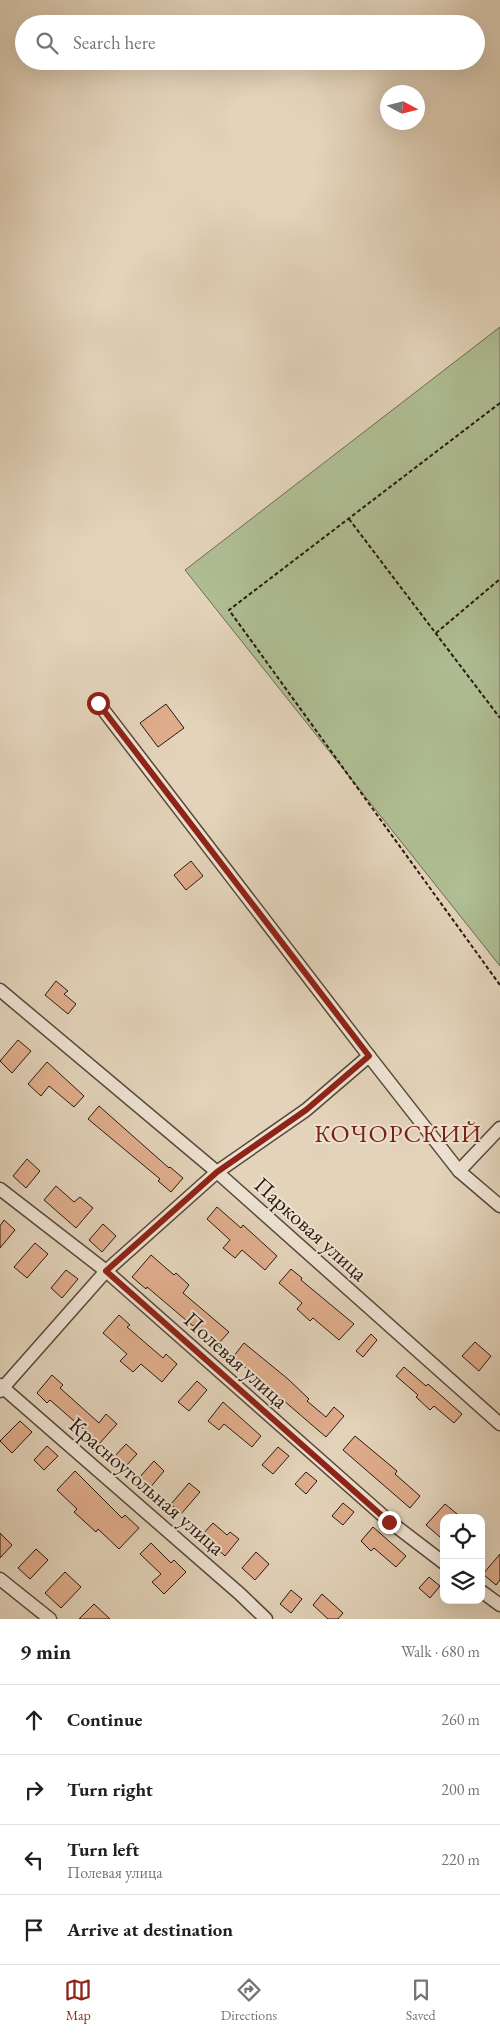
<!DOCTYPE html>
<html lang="en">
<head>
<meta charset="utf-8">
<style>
	:root { --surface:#fff; --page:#f2f2f2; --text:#202124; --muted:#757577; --line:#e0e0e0; --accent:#8f2418 }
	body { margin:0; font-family:"EB Garamond",serif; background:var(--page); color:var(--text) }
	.controls { position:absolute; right:15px; bottom:15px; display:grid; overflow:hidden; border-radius:10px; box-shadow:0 5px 20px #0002 }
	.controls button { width:45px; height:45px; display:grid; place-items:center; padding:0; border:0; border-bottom:1px solid var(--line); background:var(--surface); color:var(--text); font:25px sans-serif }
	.compass { position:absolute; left:380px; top:85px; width:45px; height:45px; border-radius:50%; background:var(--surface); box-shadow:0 5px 20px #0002; rotate:97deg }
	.stop { position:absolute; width:15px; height:15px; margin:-11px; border:4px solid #8f2418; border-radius:50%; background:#fff }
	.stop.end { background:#8f2418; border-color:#fff; box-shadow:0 1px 5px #0008 }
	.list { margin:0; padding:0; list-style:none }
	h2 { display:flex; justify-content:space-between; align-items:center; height:65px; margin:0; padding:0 20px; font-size:21px }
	h2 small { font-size:16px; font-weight:400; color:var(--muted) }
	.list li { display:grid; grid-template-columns:32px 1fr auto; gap:15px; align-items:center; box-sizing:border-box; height:70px; padding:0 20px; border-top:1px solid var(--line) }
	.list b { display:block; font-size:19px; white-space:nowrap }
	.list p { margin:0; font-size:16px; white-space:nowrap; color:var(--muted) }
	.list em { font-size:16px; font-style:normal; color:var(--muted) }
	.icon { flex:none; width:28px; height:28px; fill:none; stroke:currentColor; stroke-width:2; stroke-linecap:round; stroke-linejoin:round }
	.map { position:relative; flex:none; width:500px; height:1619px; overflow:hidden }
	.search { position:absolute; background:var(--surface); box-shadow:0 5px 20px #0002; left:15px; right:15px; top:15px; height:55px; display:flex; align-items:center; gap:12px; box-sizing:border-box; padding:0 18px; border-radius:28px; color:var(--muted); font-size:19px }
	.sheet { height:345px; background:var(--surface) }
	nav { display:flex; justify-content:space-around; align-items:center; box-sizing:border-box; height:70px; border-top:1px solid var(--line); background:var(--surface); font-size:14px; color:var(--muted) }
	nav a { display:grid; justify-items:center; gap:2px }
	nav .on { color:var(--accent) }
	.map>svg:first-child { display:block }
	.green { fill:#afbe93; stroke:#6c6c52 }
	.building { fill:#e0ad8c; stroke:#291910 }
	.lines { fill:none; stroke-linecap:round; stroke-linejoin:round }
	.minor-casing { stroke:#58483a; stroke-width:15 }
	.path { stroke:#291910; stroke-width:2; stroke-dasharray:4 2.5; stroke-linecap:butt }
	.minor { stroke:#ede2d2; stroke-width:12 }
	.route { stroke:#8f2418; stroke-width:6 }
	.labels { text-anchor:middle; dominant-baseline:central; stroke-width:4; stroke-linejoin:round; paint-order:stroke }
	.street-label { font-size:22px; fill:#291910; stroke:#ede2d2 }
	.quarter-label { font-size:25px; letter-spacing:1px; fill:#7a1f14; stroke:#ede2d2 }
</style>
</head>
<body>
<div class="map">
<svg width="500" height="1619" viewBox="0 0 500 1619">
	<rect width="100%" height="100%" fill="#e3d3ba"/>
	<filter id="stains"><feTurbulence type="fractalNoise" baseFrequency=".004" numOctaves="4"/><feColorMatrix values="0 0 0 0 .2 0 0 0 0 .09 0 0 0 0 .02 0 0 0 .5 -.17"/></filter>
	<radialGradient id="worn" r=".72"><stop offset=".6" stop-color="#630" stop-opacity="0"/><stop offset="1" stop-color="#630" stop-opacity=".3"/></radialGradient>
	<polygon class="green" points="500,327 500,966 185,570"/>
	<g class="building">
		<polygon points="166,704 184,728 158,747 140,723"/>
		<polygon points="191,861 203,876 186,890 174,875"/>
		<polygon points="56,981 68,991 64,994 76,1004 68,1014 45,995"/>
		<polygon points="18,1040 31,1051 12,1073 0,1061"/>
		<polygon points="47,1062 84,1096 74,1107 49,1086 41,1096 28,1084"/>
		<polygon points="99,1106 169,1168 170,1167 183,1178 171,1192 158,1181 160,1179 88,1119"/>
		<polygon points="27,1159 40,1171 26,1188 13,1176"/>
		<polygon points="56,1186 74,1202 80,1197 93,1208 76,1228 44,1200"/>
		<polygon points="217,1207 241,1228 243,1225 277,1256 265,1270 242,1250 235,1258 223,1248 230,1240 207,1219"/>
		<polygon points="4,1220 15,1230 0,1248 0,1226"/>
		<polygon points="103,1224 116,1236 102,1252 89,1240"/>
		<polygon points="35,1243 48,1254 27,1278 14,1267"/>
		<polygon points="151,1255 174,1275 176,1273 189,1285 183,1293 229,1332 218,1344 195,1324 193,1326 147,1287 146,1289 132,1277"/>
		<polygon points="291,1269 302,1278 301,1280 354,1324 339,1340 313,1318 310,1321 297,1309 302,1303 279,1283"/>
		<polygon points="66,1270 78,1279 62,1298 51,1288"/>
		<polygon points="119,1315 130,1325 127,1327 163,1358 166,1354 177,1364 162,1382 141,1364 133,1372 120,1361 127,1354 103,1333"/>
		<polygon points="371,1334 377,1340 363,1357 356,1351"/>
		<polygon points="475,1342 491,1356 479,1371 462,1356"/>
		<polygon points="244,1343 288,1379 309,1399 307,1401 326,1417 334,1407 344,1416 326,1437 233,1357"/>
		<polygon points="404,1367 426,1386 428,1384 462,1414 454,1423 434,1406 430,1410 416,1397 418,1395 396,1376"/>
		<polygon points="52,1375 63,1385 60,1388 99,1423 106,1414 117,1424 98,1445 87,1436 89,1434 50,1400 47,1403 37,1393"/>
		<polygon points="197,1381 207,1390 189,1411 178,1402"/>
		<polygon points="223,1402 261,1436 252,1447 224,1424 219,1430 208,1421"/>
		<polygon points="20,1421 32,1432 12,1453 0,1441"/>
		<polygon points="355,1436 397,1471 395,1474 420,1496 410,1508 343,1450"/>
		<polygon points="126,1444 137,1454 125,1467 114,1457"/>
		<polygon points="47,1446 58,1456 44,1470 34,1460"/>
		<polygon points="278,1447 289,1456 273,1474 262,1465"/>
		<polygon points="154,1461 164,1471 149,1489 138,1479"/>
		<polygon points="75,1471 122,1518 125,1515 139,1528 119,1549 98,1529 96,1532 74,1512 77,1509 57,1490"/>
		<polygon points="306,1472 317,1481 306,1494 295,1484"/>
		<polygon points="189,1483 200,1492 181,1514 171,1504"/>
		<polygon points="343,1503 354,1512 343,1525 332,1516"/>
		<polygon points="445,1504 462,1518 444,1518 444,1532 440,1537 426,1525"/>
		<polygon points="213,1523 227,1535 230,1532 239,1539 225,1556 202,1535"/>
		<polygon points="373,1527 406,1556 396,1567 374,1548 371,1551 361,1541"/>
		<polygon points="0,1533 12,1545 0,1558"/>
		<polygon points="151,1543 171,1563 174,1560 186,1572 164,1594 152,1582 161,1574 140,1554"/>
		<polygon points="36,1549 48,1560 30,1579 18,1568"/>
		<polygon points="256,1552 269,1564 255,1580 242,1568"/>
		<polygon points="500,1554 500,1580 496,1585 483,1574"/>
		<polygon points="65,1572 81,1587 61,1608 45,1593"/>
		<polygon points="429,1577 440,1586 430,1598 419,1588"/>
		<polygon points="291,1590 302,1599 291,1613 280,1604"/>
		<polygon points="322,1594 343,1613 338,1619 328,1619 313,1605"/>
		<polygon points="94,1604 110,1619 79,1619"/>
	</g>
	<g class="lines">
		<g class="minor-casing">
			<g id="minor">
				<polyline points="98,703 369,1056 459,1171 500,1206"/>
				<polyline points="0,990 217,1172 500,1424"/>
				<polyline points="459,1171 500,1128"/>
				<polyline points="0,1189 106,1271 389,1521 444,1563"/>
				<polyline points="0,1385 240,1594 266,1619"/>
				<polyline points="0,1391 106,1271 217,1172 306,1110 369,1056"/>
				<polyline points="0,1579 50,1619"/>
				<polyline points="481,1591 500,1605"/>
			</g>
		</g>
		<g class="path">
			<polyline points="500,403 229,610 500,985"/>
			<polyline points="349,519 500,718"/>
			<polyline points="436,633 500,579"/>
		</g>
		<use href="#minor" class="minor"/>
	</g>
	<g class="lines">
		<polyline class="route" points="98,703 369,1056 306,1110 217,1172 106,1271 389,1522"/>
	</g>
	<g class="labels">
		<g class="street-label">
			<text transform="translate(311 1229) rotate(42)">Парковая улица</text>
			<text transform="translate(236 1360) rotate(42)">Полевая улица</text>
			<text transform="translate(147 1486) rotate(41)">Красноугольная улица</text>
		</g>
		<g class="quarter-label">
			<text x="398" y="1133">КОЧОРСКИЙ</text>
		</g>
	</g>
	<rect width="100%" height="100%" filter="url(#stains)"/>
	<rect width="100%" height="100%" fill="url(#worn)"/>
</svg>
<div class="controls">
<button><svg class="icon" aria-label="locate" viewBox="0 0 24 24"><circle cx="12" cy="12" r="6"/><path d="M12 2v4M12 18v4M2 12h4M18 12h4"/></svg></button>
<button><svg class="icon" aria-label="layers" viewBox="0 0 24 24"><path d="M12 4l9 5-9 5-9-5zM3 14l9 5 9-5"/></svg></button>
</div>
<svg class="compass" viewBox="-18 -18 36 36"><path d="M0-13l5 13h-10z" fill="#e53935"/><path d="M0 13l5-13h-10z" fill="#757577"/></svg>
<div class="stop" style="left:98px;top:703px"></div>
<div class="stop end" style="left:389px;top:1522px"></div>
<div class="search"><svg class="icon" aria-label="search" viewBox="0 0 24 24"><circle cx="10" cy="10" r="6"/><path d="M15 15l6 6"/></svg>Search here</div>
</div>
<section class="sheet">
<h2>9 min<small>Walk · 680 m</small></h2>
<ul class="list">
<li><svg class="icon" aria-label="ahead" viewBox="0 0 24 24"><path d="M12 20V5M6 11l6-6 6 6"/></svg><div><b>Continue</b></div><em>260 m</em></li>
<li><svg class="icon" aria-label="right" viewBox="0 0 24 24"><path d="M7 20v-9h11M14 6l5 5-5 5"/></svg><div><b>Turn right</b></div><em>200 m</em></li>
<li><svg class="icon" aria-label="left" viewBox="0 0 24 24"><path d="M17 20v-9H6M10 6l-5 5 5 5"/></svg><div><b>Turn left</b><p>Полевая улица</p></div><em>220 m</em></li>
<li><svg class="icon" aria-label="arrive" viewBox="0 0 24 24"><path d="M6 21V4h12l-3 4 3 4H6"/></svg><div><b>Arrive at destination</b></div></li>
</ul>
</section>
<nav>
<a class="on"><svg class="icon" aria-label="map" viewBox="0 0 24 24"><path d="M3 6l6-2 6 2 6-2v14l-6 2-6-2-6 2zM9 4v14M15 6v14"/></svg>Map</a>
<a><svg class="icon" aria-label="directions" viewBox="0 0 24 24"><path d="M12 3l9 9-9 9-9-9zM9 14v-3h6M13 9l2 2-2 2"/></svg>Directions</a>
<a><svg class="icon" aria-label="saved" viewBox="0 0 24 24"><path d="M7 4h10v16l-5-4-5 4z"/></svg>Saved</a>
</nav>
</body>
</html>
